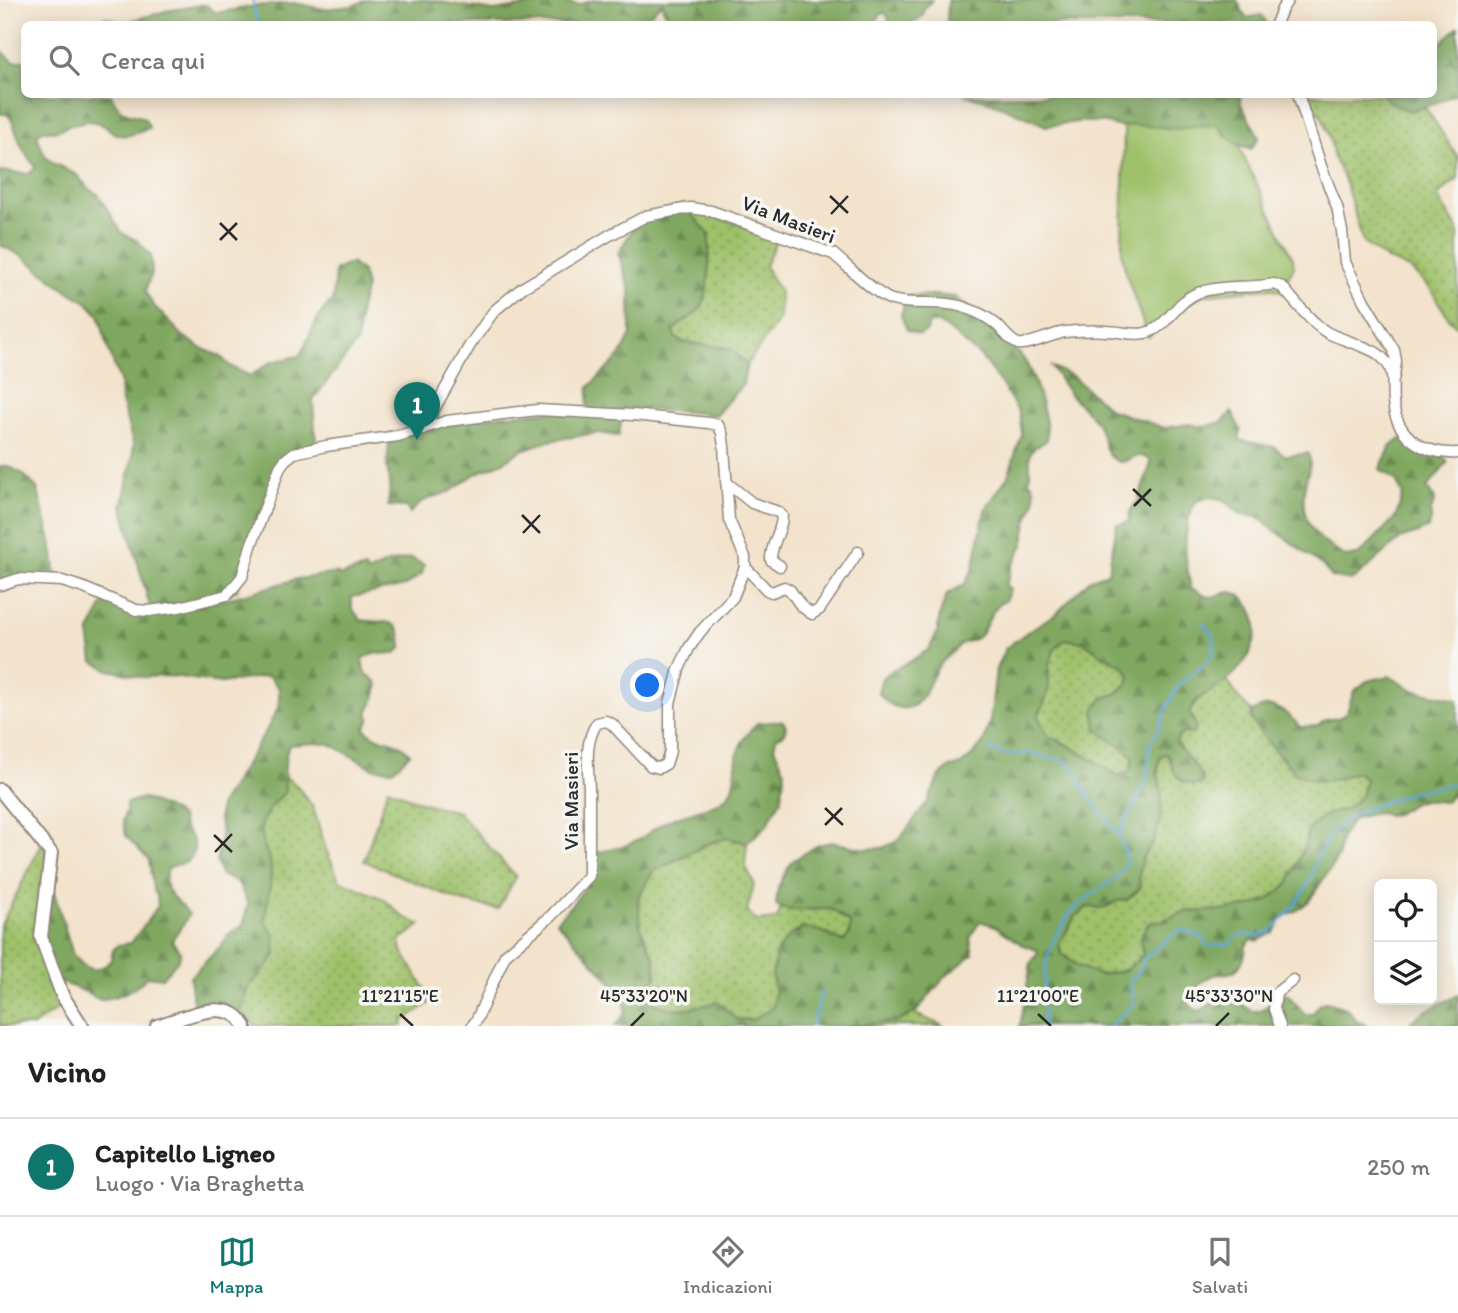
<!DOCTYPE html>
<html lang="it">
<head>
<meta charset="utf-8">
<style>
	:root { --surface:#fff; --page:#f6f6f6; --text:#222; --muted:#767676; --line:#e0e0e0; --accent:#0f766e }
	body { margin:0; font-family:Itim,sans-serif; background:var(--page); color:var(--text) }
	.controls { position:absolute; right:21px; bottom:21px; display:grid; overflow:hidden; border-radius:10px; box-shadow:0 4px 18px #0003 }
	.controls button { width:63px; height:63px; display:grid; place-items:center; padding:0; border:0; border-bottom:2px solid var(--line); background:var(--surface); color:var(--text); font:35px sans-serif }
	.you { position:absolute; left:648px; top:686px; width:24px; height:24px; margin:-18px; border:5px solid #fff; border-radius:50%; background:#1a73e8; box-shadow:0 0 0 10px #1a73e833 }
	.badge { display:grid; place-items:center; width:46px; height:46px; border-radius:50%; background:var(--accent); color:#fff; font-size:23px; font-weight:700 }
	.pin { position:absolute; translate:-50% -58px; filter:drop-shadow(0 2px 4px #0008) }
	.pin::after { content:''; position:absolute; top:37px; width:24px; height:21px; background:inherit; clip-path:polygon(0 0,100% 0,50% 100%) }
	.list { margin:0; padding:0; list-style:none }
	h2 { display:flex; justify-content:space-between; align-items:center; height:91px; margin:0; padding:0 28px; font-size:30px }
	h2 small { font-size:23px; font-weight:400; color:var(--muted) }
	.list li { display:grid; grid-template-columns:46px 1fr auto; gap:21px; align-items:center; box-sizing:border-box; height:98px; padding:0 28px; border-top:2px solid var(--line) }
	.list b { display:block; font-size:26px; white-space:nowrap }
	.list p { margin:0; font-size:23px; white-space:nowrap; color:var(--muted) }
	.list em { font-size:23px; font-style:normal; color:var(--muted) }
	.icon { flex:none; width:38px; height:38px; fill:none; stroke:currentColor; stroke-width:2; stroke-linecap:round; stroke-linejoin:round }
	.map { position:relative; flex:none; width:1458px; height:1026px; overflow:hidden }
	.search { position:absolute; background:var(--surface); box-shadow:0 4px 18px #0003; left:21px; right:21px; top:21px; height:77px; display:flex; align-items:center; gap:18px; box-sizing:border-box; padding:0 24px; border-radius:10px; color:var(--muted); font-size:26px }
	.sheet { height:189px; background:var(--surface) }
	nav { display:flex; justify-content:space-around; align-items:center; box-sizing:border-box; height:98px; border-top:2px solid var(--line); background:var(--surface); font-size:19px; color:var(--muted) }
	nav a { display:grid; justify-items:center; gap:4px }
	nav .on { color:var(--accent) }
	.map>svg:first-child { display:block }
	.green { fill:url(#green-dots); stroke:#65764b; stroke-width:2 }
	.forest { fill:url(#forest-firs); stroke:#556945; stroke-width:2; fill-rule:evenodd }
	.pitch { fill:#9fc16b; stroke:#65764b; stroke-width:2 }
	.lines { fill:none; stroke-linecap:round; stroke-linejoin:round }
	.stream { stroke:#5fa6d6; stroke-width:2.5 }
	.minor-casing { stroke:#8f877c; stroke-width:13 }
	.tertiary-casing { stroke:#8f877c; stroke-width:16 }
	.minor { stroke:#fff; stroke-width:10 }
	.tertiary { stroke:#fff; stroke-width:12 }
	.ticks { fill:none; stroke:#2b2b2b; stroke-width:2.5 }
	.labels { text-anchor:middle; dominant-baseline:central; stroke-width:7; stroke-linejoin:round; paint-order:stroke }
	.street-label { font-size:21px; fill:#2b2b2b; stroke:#f6f6f2 }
	.ticks-label { font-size:18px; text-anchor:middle; fill:#2b2b2b; stroke:#f6f6f2; stroke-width:7; stroke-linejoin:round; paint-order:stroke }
</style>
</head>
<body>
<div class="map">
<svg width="1458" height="1026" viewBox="0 0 1458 1026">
	<defs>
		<pattern id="green-dots" width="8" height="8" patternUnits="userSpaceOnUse" patternTransform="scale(1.75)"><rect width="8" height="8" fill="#9fc16b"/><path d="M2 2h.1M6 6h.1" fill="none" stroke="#829d58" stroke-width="1.8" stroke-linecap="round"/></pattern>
		<pattern id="forest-firs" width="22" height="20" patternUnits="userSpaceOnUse" patternTransform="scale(1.75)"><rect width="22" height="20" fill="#7fa75f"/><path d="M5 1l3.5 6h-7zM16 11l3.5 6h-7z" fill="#68884f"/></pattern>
	</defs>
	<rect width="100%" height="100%" fill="#f6f6f2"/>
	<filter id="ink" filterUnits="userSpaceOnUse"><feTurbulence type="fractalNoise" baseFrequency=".0143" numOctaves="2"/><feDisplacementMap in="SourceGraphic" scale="14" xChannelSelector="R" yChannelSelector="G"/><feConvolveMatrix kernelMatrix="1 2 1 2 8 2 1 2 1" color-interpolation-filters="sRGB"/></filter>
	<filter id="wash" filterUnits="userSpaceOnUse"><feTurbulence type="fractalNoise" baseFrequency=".00686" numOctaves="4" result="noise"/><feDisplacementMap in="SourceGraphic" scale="28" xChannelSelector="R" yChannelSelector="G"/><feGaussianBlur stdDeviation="1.57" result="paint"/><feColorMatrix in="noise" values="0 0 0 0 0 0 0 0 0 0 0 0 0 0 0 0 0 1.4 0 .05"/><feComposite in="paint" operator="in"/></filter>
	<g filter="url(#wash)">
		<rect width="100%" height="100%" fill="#f3e3cc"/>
		<g class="green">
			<polygon points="1303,95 1383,95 1388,101 1409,111 1425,107 1458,157 1458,179 1437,196 1458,230 1458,328 1450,320 1429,287 1411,270 1381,256 1363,242 1344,178 1334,160 1330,138 1321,115 1306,104"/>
			<polygon points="698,211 778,237 765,266 780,292 779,320 747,364 731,349 684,342 675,338 673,330 701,308 709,265 709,253 690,212"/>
			<polygon points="1065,639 1084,642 1105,657 1122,665 1129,673 1129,682 1116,694 1103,698 1126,750 1133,757 1130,772 1118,776 1068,745 1048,736 1038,716 1043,706 1049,687 1049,665 1054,650"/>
			<path d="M1227,680L1239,699L1252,712V721L1266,740L1296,774L1344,775L1358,772L1366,780L1361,796L1345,810L1327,814L1309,829L1305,846L1288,884L1268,900L1247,907L1228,910L1184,912L1161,921L1150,922L1141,946L1143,955L1126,970L1099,975L1078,966L1061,953L1059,944L1075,917L1088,907L1104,908L1117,901L1127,900L1140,888C1139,877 1139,864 1144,855C1146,850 1151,846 1153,841C1157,829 1160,814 1161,802C1164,785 1152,770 1163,754H1167L1173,766L1201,785L1203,780C1198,764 1182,756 1176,741L1180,735L1186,732L1191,734L1194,720L1189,713C1197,695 1212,692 1227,680Z"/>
			<polygon points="284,776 296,785 313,807 325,847 339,880 384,899 402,916 421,925 400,940 402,951 432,1001 402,1022 403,1026 255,1026 250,1019 241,1012 248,987 264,970 274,934 265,921 270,860 264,846 261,825 269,809 285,792"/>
			<polygon points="388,788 420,802 458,812 516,877 498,909 460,901 364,861"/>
			<path d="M727,838L747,843L745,865L754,884L747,911L757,921L777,919L781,907L787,910L831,909L850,923L849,935L843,942L821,931L790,935L777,951L772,975L775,992L773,1007L753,1020L736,1019L718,1002C691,1008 673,1015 648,1000L650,987L656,977L655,958L647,943L640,925L638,898L653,871L712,842Z"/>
			<polygon points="42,843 50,855 48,872 64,1004 33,1026 0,1026 0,927"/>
			<polygon points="913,1013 943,1026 860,1026 871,1023 897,1022"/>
		</g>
		<g class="forest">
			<path d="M367,0H429L494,11L558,1L578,5L594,0H932L924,9L923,16L911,24H888L889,18L884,12L879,16L875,24H672L663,9L662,3L640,24L636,20L621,24H93C108,13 107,18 123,23L166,11L201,5H206L216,13L255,6L294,3L324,9L352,6Z"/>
			<polygon points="948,0 1237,0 1246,18 1262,15 1267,24 947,24"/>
			<polygon points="1458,27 1458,93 1433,104 1409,111 1388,101 1383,95 1434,94 1434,49"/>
			<path d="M0,49L14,62L24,60V94L111,95C113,99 117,106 121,110C131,118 145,111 149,128C140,133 124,139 114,133C111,132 109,128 105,126C97,121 85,119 77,124C69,124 65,128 57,130C52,131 47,131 41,131L37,136L45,156L53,163L77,175L90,190L98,194L122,233L138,241L151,256L152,273L145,291L153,305L182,335L201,348L220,356L230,366L250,376L271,362L300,356L318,317L333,299L335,270L351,263L362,272L366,287L360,309L357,342L313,400L316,444L291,451L281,458L247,549L237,590L187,604L150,607L122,506L133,457V443L121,400L120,381L108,349L99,315L87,302L66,290L22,256L0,245V171L29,174L36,167C28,159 21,146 17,135C14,127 14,121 7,114H0Z"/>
			<path d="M965,95H1240L1241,104L1259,137L1251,149C1235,145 1227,138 1217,125L1194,126L1179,129L1136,125L1121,127L1102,122H1077L1046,126L1031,119L985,100Z"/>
			<path d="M683,204L709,234C709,252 711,298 699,310C692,317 682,323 673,330L675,338L684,342L731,349L747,364L743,384L715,416L701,413L623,408L619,436L597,433L548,441L522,450L503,462L475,474L451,491L423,501L410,513L406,507L388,506L390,485L387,466L390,434L434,421L587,408L589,387L620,356L631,335L630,290L618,253L637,222Z"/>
			<path d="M933,295L955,297L1015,350C1033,361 1048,420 1047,440C1042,445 1036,445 1032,450C1026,458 1033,469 1029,480L1033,485L1035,493V500L1027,523L1023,545L1012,566L1006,585L1010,590L1005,601C991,606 989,624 980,635C974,642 968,640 961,644C957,648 945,659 941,663C928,677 925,712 900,708C889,706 884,700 878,692L882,678L892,670L909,662L929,649L937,633L940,614L947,594L964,585L973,569L985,510L1008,476L1022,434L1019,413L1002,385L981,357L948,329L938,323H929L927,331L919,335L907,330L901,316L906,296Z"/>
			<path d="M1052,367L1071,375L1111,410L1165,428L1189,424L1205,427L1222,422L1232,412L1241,431L1239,440L1274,447L1286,456L1308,453C1312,463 1309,469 1306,480C1297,519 1313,538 1346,557L1360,554L1396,517L1403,494L1396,481L1380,469L1391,446L1403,438L1445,458L1448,462L1427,488L1435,499L1431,511V521L1428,528L1418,533L1400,539L1356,578L1350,581L1332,577L1323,566L1257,517L1241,515L1225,500L1210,497L1196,501C1185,521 1184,545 1187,567C1188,575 1190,581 1191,589C1199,590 1202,597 1210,597C1217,598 1224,592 1230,592C1244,592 1254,612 1256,623C1258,651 1238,674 1216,688C1202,698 1197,695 1189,713C1193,720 1197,723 1195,731L1191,734L1186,732L1180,735L1176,741C1182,756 1198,764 1203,780L1201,785C1191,786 1179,782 1174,772C1171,766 1172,761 1168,755L1163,754L1160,757L1157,771L1162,792L1161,819L1153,842L1142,858L1139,877L1140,888L1127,900L1117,901L1104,908L1087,907L1075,917L1059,944L1061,954L1078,966L1099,975L1126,970L1143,955C1139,940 1140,933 1150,922L1161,921L1184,912L1228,910L1247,907L1268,900L1288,884L1305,846L1309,829L1327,814L1345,810L1361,796L1366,780L1358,772L1329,781H1316L1296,774L1266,740L1252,721V712C1273,699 1286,711 1300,727L1317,726L1326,720L1341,717L1347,712L1354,691L1367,681L1389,676L1413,690L1458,699V794L1455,793L1445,802L1422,800L1414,803L1396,814L1389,815L1380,813L1371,814L1356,818L1351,822L1341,838L1338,857L1309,901L1298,910L1284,916L1274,932L1258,941L1252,939L1246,945C1246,956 1241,970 1229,973C1223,974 1217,974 1211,976C1201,980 1193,992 1188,1001C1199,1026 1215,993 1228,995C1241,997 1246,1016 1261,1010C1269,1007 1276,999 1283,994L1288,995L1305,1014H1312L1320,1004L1324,1002L1331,1003L1348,1009L1357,1021L1370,1026H1020L1031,963L1039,951L1021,944L995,926L980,921L970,938L973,954L944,978L917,1011L897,1022L871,1023L860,1026H615C628,1014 628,1007 620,992L556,921C576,901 595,881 598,852C612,850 628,846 640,839C649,833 657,826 667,821C684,812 715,809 727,796C738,785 733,759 741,744C744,736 752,729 757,723L783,721L786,726L784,734L776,738L774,748L785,771L781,800L766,826L747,843L727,838L712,842L653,871L638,898L640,925L647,943L655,958L656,977L650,987L648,1000C673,1015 691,1008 718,1002L736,1019L753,1020L773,1007L775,992L772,975L777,951L790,935L803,928L821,931L843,942L849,935L850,923L831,909L787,910L776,905L778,887L791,862L818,845L832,842L866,849L882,848L898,841L929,800L938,778L950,767L961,765L974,754L983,743L990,721L996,669L1005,649L1027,632L1057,613L1090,579L1108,573L1117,524H1122L1129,521C1129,511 1132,506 1140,500L1139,497L1150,466V460C1133,448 1128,468 1115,460C1102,452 1104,433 1096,422C1089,412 1078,403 1070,394C1063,386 1058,376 1052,367ZM1065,639L1084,642L1105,657L1122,665L1129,673V682L1116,694L1103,698L1094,711L1097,730L1126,750L1133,757L1130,772L1118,776L1068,745L1048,736L1038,716L1043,706L1049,687V665L1054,650Z"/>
			<polygon points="0,466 8,466 23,474 37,488 51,541 56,577 0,581"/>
			<path d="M411,558L424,565L422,574L405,586L352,597V609L361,620C383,624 402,615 402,647L396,653L374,654L363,658C362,678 368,671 378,684L374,701L367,712L370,718L365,729C380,744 388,736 401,746C405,748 407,751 410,754L393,770L373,768L330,744L314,743L289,745C283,759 285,777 285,792C268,809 257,819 263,845C265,850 269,855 270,860C274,878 266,903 265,921L274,934L276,955L264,970L248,987L241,1012L232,1007L194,1009L190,977L220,947L228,935L243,926L248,904L238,883L221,875L216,862L221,834L219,818L220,805L266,731L279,706V688L268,676L221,683L172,676L142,677L109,670L93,661L89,634L105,600L134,612L182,609L246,594L297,579L337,573L339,576L365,568L367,573L388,563Z"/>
			<path d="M143,798C153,803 175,810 181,818C182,821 182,825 184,828C191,839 199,842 191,857C186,867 174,862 168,869C166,871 165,881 166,884C168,896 182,905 189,914C185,925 176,931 172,941L181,953L177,961L162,978L147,976C136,991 118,997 100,1000L86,992L53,979L40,938L48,872L73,955L84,966L94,970L105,966L111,960L113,950L118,945L131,943L158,906L157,896L153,889L149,860L126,836L123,820L126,810V803Z"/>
			<path d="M1458,995V1026H1407C1423,1008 1439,1006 1458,995Z"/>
		</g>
		<polygon class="pitch" points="1136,125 1179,129 1194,126 1217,125 1225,135 1238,145 1293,259 1294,267 1280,291 1271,288 1202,295 1186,305 1148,337 1126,274 1122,254 1124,127"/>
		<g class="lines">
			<g class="stream">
				<polyline points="253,0 257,24"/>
				<polyline points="988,749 1006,755 1031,753 1067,762 1077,774 1083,788 1119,835"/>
				<polyline points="811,1026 817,1011 822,991"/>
				<path d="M1043,1026L1045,970L1050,948L1056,936L1070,913L1083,901L1117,877L1126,866L1127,858L1119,835C1127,815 1140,797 1147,776C1150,767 1148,758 1149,749C1149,740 1155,737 1158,730C1164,719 1166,706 1173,695C1176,688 1180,682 1186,678C1198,667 1211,666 1214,647C1216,636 1211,630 1203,624"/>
				<polyline points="1110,1026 1134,1003 1134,996 1128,982 1139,972 1144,959 1179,930 1201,936 1208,946 1230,944 1234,938 1242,934 1260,936 1271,932 1295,905 1309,883 1315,864 1328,837 1341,823 1355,814 1411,792 1447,785 1458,785"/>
			</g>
		</g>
	</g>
	<g filter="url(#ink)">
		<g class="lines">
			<g class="minor-casing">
				<g id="minor">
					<polyline points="1276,24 1282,9 1288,0"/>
					<polyline points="1298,94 1321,166 1337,207 1342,231 1345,262 1364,301 1394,350 1396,361 1394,377"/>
					<path d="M423,429L470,345L494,311L522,288L539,278L608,236L646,216L690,208L711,211L833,254C847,265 877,296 892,300C918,307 943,298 971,310C980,313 991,320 998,326C1004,332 1010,341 1018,344C1027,346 1053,334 1065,332C1078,331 1094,330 1107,331C1120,331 1132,336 1145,333C1166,329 1175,303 1195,294C1219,284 1249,289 1274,284L1282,287C1295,301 1311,323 1328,333C1342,340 1367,346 1378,354C1398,369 1391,383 1393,403C1397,438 1425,455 1458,453"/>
					<path d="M726,482L752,503L778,512L782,516C782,532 770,545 771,560L780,566"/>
					<polyline points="745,567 767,590 772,592 784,587 790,590 801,606 812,614 820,609 858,552"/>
					<path d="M0,585L18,579L62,581L84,588L136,610L149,611L179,607L227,595L242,577L251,546L280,467L285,460L294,453L326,446L398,436L447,421L511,413L538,410L633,415L709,423L718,425L722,433L724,446L729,520L745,557V567L733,597L700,632L689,648L679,669L670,703V751L666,764L659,768L651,766L612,724L606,721L597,723C583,744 589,769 589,793C589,820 589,848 589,876L551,916L505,955L476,1021L472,1026"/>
					<polyline points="1280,1026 1274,1009 1276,993 1293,980"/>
				</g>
			</g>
			<g class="tertiary-casing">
				<g id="tertiary">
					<polyline points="0,790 51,853 41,937 62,995 82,1026"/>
					<path d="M157,1026C179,1020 217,1000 238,1017C241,1020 243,1023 245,1026"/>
				</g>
			</g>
			<use href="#minor" class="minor"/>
			<use href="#tertiary" class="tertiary"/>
		</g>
	</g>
	<path class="ticks" d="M830,196L848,213M831,214L848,196M220,223L237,240M220,240L237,223M1133,489L1151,506M1134,506L1151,489M522,515L540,533M523,533L540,515M825,808L843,825M825,825L842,808M214,835L232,852M215,852L232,834M400,1014L413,1026M1038,1014L1051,1026M631,1026L644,1013M1216,1026L1229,1013"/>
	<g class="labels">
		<g class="street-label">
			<text transform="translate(789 219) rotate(21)">Via Masieri</text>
			<text transform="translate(570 801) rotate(-90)">Via Masieri</text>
		</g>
	</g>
	<g class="ticks-label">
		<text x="644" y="1002">45°33'20"N</text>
		<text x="1229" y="1002">45°33'30"N</text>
		<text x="400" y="1002">11°21'15"E</text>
		<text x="1038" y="1002">11°21'00"E</text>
	</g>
</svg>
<div class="controls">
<button><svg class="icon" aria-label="locate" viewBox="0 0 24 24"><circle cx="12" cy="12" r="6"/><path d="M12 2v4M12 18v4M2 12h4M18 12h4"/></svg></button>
<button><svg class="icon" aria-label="layers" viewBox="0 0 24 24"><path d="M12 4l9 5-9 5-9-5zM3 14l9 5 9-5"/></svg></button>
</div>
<div class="you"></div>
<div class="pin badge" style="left:417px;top:440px">1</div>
<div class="search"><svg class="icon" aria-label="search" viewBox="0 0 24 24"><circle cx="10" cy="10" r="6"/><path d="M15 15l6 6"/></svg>Cerca qui</div>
</div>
<section class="sheet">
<h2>Vicino<small></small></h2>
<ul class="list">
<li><span class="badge">1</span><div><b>Capitello Ligneo</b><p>Luogo · Via Braghetta</p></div><em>250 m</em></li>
</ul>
</section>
<nav>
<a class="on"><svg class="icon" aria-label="map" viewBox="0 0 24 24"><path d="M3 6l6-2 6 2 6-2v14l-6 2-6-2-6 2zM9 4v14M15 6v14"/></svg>Mappa</a>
<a><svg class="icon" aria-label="directions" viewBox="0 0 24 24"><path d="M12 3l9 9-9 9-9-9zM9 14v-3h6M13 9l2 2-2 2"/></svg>Indicazioni</a>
<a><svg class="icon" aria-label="saved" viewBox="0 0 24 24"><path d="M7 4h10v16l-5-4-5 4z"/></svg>Salvati</a>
</nav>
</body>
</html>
